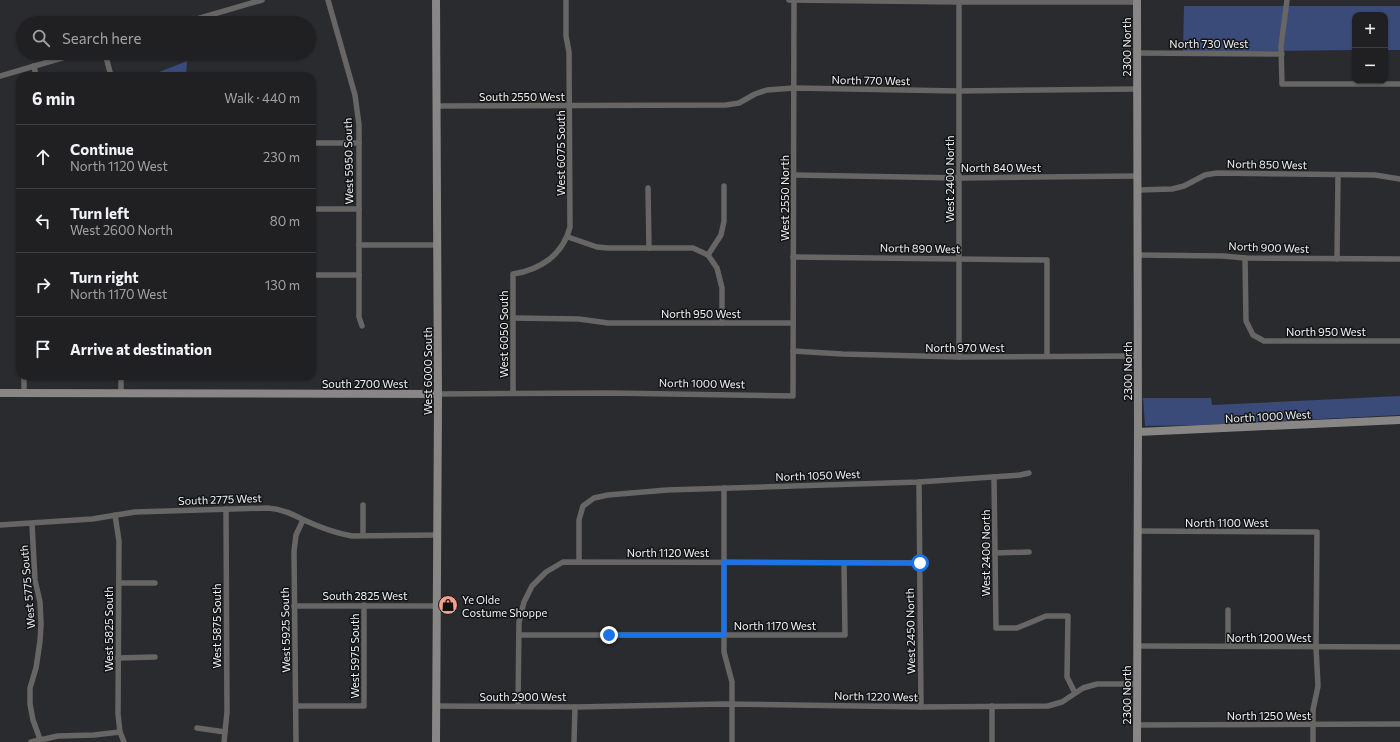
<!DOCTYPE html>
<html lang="en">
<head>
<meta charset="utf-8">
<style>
	:root { --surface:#202022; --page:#2d2d2f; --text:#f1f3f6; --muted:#a2a3a5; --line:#3d3e40 }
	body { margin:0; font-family:Commissioner,sans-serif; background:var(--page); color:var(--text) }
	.controls { position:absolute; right:12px; top:12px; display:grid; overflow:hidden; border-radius:8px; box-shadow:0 1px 3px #0004 }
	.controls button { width:36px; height:36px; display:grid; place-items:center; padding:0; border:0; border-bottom:1px solid var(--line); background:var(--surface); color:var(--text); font:20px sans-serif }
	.stop { position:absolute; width:12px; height:12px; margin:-9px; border:3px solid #1a73e8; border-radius:50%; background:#fff }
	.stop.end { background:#1a73e8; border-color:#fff; box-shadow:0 1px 4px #0008 }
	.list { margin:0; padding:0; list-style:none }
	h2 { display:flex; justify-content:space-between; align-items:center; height:52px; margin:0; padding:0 16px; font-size:17px }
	h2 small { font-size:13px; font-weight:400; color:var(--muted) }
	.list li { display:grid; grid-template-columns:26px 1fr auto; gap:12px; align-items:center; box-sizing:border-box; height:64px; padding:0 16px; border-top:1px solid var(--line) }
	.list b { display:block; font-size:15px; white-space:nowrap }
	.list p { margin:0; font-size:13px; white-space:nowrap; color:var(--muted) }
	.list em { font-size:13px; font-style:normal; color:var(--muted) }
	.icon { flex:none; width:22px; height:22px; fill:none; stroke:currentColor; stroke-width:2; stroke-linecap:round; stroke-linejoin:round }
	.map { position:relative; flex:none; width:1400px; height:742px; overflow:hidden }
	.search { position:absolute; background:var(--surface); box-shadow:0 1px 3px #0004; left:16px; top:16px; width:300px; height:44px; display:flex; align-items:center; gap:10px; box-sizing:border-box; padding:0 14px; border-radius:22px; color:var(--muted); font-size:15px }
	.panel { position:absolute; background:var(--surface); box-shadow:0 1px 3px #0004; left:16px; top:72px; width:300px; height:308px; border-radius:12px }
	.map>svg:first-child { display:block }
	.green { fill:#3a4a79 }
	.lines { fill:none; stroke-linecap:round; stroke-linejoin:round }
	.street { stroke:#676665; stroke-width:5.5 }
	.secondary { stroke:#898686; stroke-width:8 }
	.route { stroke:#1a73e8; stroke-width:5 }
	.labels { text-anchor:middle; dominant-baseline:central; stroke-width:3; stroke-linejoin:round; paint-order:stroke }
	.street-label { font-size:11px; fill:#f2f2f4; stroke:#131415 }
	.poi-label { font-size:11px; fill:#f2f2f4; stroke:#131415; text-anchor:start }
</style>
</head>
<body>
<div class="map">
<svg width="1400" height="742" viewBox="0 0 1400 742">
	<rect width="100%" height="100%" fill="#2a2b2e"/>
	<g class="green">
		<polygon points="1184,6 1400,6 1400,50 1385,50 1385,15 1355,15 1355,50 1183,52"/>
		<polygon points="187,61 186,76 154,76 154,74"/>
		<polygon points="1400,396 1400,415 1202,425 1145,426 1143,398 1211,398 1212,405"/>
	</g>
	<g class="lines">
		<g class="street">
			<polyline points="328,0 355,95 359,125 359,317 362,326"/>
			<polyline points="789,0 959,2 1137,2"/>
			<polyline points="959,0 959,357"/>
			<polyline points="1287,0 1281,46 1282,84 1400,84"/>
			<polyline points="183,23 262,0"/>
			<polyline points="105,53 111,76"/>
			<polyline points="1137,53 1282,54"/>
			<polyline points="34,66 36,76"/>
			<polyline points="0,76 79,53"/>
			<polyline points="437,106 726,105 739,103 755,94 767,90 794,88 959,91 1137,89"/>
			<polyline points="312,143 359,143"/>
			<polyline points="794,175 959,178 1137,176"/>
			<polyline points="648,188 649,248"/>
			<polyline points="1137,190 1172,189 1184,186 1205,175 1217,173 1375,175 1400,179"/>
			<polyline points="312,209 359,209"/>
			<polyline points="568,237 597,247 608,248 693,248 708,255"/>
			<polyline points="359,245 437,245"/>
			<polyline points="1138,255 1223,256 1245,258 1400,259"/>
			<polyline points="793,257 1047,260 1047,356"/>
			<polyline points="1245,258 1246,321 1253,335 1264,341 1400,341"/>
			<polyline points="1337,259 1338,175"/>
			<polyline points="312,275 359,275"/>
			<polyline points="513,318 579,319 608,323 793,323"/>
			<polyline points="722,323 722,288 717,268 708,255 721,235 724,221 724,186"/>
			<polyline points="793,351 842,354 959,357 1138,356"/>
			<polyline points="121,376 121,393"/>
			<polyline points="24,393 24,376"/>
			<path d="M513,393V274C540,270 563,255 570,227L569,52L566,36V0"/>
			<polyline points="438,394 610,393 793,396 794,0"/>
			<polyline points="994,477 996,628 1017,628 1046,616 1068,616 1067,677 1075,693"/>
			<polyline points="919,482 921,707"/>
			<polyline points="724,488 724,652 732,682 732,742"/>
			<polyline points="363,505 363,535"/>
			<polyline points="115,515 119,541 118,714 120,732 124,742"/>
			<polyline points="32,524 35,580 40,602 41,624 40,641 36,668 30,688 30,704 33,720 41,742"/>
			<path d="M0,525L92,519L135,512L268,508C282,509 292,514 304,520C319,527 335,533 352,536L437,535"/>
			<polyline points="1138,531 1317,532 1316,647 1318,686 1313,710 1313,742"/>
			<polyline points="995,553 1029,552"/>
			<polyline points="579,562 579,520 583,506 594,498 608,495 667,490 919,482 1020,475 1029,473"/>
			<polyline points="119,583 155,583"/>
			<polyline points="294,606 436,606"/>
			<polyline points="519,635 845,635 844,563"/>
			<polyline points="1137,646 1400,647"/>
			<polyline points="1228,646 1228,610"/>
			<polyline points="118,658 155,657"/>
			<polyline points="296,706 364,706 364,605"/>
			<polyline points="436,706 575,707 724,704 921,707 1048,706 1062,702 1083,688 1097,684 1137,684"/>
			<polyline points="518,706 519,622 524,602 532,586 546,572 563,562 920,563"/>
			<polyline points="1137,725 1400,724"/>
			<polyline points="197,728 225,732"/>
			<polyline points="31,742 58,736 94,735 120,732"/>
			<polyline points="224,742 227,712 226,509"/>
			<polyline points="296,742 294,551 296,535 303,520"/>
			<polyline points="574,742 575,707"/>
			<polyline points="992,742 992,706"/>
		</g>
		<g class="secondary">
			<polyline points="1137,0 1138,425 1137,742"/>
			<polyline points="0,393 438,394"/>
			<polyline points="1138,432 1400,420"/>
			<polyline points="436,742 438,403 436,0"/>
		</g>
	</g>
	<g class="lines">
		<polyline class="route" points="609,635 724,635 724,562 920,563"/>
	</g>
	<defs>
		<g id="shop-disc" transform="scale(1)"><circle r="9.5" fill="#f59d8e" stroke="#131415"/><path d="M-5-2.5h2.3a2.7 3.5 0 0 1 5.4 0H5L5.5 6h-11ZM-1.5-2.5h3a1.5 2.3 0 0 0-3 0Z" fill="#111"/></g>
	</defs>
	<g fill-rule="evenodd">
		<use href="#shop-disc" x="448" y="605"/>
	</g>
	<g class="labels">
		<g class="street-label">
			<text x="1209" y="43">North 730 West</text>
			<text transform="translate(1126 47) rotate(-90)">2300 North</text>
			<text transform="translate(871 80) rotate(1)">North 770 West</text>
			<text x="522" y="96">South 2550 West</text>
			<text transform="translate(560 153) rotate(-90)">West 6075 South</text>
			<text transform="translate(348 161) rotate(-91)">West 5950 South</text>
			<text transform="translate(1267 164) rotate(1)">North 850 West</text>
			<text x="1001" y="167">North 840 West</text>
			<text transform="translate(949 179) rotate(-90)">West 2400 North</text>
			<text transform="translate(784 198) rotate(-90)">West 2550 North</text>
			<text transform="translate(1269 247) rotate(2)">North 900 West</text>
			<text transform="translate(920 248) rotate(1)">North 890 West</text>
			<text x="701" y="313">North 950 West</text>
			<text x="1326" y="331">North 950 West</text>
			<text transform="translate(503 334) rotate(-90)">West 6050 South</text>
			<text x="965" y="347">North 970 West</text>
			<text transform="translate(427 371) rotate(-90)">West 6000 South</text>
			<text transform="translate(1127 371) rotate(-90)">2300 North</text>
			<text x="365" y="383">South 2700 West</text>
			<text transform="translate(702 383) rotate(1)">North 1000 West</text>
			<text transform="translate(1268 416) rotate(-3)">North 1000 West</text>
			<text transform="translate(818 475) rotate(-2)">North 1050 West</text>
			<text transform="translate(220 499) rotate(-2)">South 2775 West</text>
			<text x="1227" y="522">North 1100 West</text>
			<text x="668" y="552">North 1120 West</text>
			<text transform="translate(985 553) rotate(-90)">West 2400 North</text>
			<text transform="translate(27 587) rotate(-95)">West 5775 South</text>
			<text x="365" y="595">South 2825 West</text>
			<text x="775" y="625">North 1170 West</text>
			<text transform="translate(216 626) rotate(-90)">West 5875 South</text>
			<text transform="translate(108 629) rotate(-90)">West 5825 South</text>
			<text transform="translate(285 630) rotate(-91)">West 5925 South</text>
			<text transform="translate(910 631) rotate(-91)">West 2450 North</text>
			<text x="1269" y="637">North 1200 West</text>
			<text transform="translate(354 656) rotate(-90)">West 5975 South</text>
			<text transform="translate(1126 695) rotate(-90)">2300 North</text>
			<text x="523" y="696">South 2900 West</text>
			<text transform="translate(876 696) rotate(1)">North 1220 West</text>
			<text x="1269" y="715">North 1250 West</text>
		</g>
		<g class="poi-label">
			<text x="462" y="599">Ye Olde<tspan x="462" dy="13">Costume Shoppe</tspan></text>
		</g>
	</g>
</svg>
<div class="controls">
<button>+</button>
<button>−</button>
</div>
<div class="stop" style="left:920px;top:563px"></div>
<div class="stop end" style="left:609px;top:635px"></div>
<div class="search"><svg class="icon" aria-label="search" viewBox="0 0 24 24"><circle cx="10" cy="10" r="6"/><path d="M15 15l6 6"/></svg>Search here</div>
<section class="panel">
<h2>6 min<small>Walk · 440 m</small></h2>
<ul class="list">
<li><svg class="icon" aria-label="ahead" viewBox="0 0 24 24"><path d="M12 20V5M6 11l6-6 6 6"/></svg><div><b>Continue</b><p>North 1120 West</p></div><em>230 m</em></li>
<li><svg class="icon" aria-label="left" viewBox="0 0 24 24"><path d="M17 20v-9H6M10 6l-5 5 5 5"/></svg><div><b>Turn left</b><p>West 2600 North</p></div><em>80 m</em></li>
<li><svg class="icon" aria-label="right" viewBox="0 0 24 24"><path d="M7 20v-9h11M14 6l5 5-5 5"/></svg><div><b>Turn right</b><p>North 1170 West</p></div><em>130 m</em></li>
<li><svg class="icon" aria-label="arrive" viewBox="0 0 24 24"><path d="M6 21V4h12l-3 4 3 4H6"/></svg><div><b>Arrive at destination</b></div></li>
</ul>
</section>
</div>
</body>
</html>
